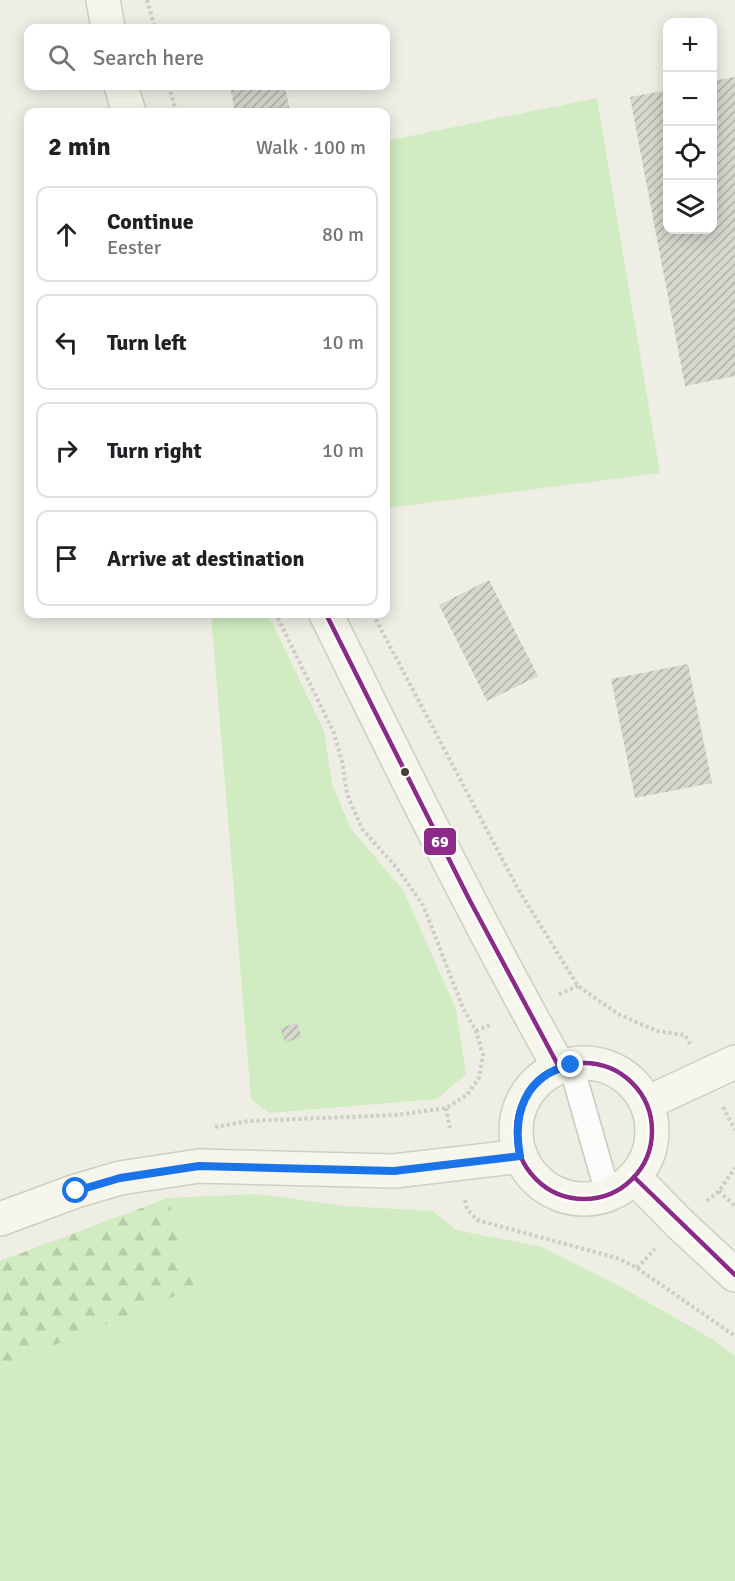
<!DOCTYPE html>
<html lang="en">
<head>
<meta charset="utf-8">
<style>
	:root { --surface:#fff; --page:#f6f6f6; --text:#202124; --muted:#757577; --line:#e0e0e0 }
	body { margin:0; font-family:Signika,sans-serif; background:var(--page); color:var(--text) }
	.controls { position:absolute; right:18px; top:18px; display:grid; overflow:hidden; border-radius:12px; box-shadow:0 3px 15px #0003 }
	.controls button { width:54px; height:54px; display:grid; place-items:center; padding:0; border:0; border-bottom:2px solid var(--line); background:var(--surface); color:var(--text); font:30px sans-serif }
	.stop { position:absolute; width:18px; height:18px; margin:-14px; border:4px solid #1a73e8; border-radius:50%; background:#fff }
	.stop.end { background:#1a73e8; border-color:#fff; box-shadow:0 2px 6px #0008 }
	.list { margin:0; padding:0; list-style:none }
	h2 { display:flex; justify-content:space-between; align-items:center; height:78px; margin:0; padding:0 24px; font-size:26px }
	h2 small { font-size:20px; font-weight:400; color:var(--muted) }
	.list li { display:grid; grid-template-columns:39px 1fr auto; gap:18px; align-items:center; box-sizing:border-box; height:96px; margin:0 12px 12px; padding:0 12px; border:2px solid var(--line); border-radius:12px }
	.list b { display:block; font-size:22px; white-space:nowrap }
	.list p { margin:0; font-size:20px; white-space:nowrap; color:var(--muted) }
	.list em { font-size:20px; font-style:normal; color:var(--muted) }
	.icon { flex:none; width:33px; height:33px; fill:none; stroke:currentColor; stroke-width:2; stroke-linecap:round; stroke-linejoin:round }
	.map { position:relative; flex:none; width:735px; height:1581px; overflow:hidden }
	.search { position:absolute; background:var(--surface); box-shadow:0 3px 15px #0003; left:24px; top:24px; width:366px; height:66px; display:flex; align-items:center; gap:15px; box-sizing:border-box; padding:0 21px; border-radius:12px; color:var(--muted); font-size:22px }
	.panel { position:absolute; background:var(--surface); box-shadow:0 3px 15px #0003; left:24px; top:108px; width:366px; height:510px; border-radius:12px }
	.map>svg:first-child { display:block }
	.grass { fill:#d1ecc2 }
	.forest { fill:url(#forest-firs) }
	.building { fill:url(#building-hatch) }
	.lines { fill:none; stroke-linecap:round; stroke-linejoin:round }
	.lane-casing { stroke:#cacac1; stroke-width:27 }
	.secondary-casing { stroke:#cfcfbd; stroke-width:36 }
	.path { stroke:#cdccc5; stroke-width:4; stroke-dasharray:3 3; stroke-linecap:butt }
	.lane { stroke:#fcfcfb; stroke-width:24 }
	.secondary { stroke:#f6f6ec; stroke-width:33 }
	.bus-1-casing { stroke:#fff; stroke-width:9 }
	.bus-1 { stroke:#8c2b87; stroke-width:4.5 }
	.route { stroke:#1a73e8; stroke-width:8 }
	.bus-dot { fill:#444132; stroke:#fff; stroke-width:2 }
	.line-badge { stroke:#fff; stroke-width:2 }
	.badge-label { font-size:16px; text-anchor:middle; font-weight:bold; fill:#fff }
</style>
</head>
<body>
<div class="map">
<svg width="735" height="1581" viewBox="0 0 735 1581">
	<defs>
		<pattern id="forest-firs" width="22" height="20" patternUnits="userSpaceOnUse" patternTransform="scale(1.5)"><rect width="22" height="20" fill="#d1ecc2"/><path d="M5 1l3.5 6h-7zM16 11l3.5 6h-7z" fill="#b5cca7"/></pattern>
		<pattern id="building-hatch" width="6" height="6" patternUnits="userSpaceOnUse" patternTransform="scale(1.5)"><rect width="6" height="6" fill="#d7d7ce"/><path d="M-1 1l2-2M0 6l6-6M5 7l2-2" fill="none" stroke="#b0b0a8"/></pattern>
	</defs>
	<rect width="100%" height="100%" fill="#eeeee5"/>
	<g class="grass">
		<polygon points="597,98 660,473 386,508 386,141"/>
		<polygon points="211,614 268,614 324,731 332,784 351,829 403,890 456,1009 466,1074 437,1099 269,1113 251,1099"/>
		<polygon points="258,1194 344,1206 433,1211 456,1230 542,1247 612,1282 714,1340 735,1356 735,1581 0,1581 0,1367 193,1288 168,1198"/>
	</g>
	<polygon class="forest" points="168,1198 194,1288 0,1367 0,1261"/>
	<g class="building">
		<polygon points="735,77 735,376 685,386 630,97 668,90 668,230 712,230 712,81"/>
		<polygon points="230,86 285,86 290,112 235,112"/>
		<polygon points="489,580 538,676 487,701 439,605"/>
		<polygon points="688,664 712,783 635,798 611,679"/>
		<polygon points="297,1023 302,1037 285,1043 280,1028"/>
	</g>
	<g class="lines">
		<g class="lane-casing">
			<polyline id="lane" points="571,1065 608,1194"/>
		</g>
		<g class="secondary-casing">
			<g id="secondary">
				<polyline points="103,0 108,28"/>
				<polyline points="121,86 129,112"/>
				<path d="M326,614C401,767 476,919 559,1067"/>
				<circle cx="584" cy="1131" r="68"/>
				<polyline points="647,1103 735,1062"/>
				<polyline points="634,1177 680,1224 735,1275"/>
				<polyline points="0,1219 76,1191 120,1178 199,1166 394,1171 521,1156"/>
			</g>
		</g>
		<g class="path">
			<polyline points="147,0 155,28"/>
			<polyline points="169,86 176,112"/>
			<polyline points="373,614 518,889 578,986 618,1014 657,1031 685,1035 690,1044"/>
			<polyline points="559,994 578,986"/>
			<polyline points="476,1031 492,1024"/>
			<polyline points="723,1107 735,1130"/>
			<polyline points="446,1108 450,1128"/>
			<polyline points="215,1127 249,1121 396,1115 446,1108 467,1095 479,1078 483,1055 476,1031 463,1008 423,905 397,868 362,829 347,794 342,761 334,733 276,614"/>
			<polyline points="719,1191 735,1206"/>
			<polyline points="465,1200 467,1209 477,1220 617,1258 637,1268 735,1336"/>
			<polyline points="707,1201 719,1191 735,1168"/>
			<polyline points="637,1268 655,1249"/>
		</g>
		<use href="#lane" class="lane"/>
		<use href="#secondary" class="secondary"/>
		<g class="bus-1-casing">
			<g id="bus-1">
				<polyline points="326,614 469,899 559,1067"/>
				<circle cx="584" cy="1131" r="68"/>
				<polyline points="634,1177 735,1275"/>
			</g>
		</g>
		<use href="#bus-1" class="bus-1"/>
	</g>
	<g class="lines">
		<path class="route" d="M76,1191L120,1178L199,1166L394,1171L520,1156C512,1114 525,1075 571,1065"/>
	</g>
	<circle class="bus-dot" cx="405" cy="772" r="5"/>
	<rect class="line-badge" x="423" y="827" width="34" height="29" rx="6" fill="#8c2b87"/>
	<g class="badge-label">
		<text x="440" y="847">69</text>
	</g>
</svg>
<div class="controls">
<button>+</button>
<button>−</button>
<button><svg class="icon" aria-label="locate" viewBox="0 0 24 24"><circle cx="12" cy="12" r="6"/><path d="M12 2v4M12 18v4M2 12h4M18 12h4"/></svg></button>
<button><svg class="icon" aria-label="layers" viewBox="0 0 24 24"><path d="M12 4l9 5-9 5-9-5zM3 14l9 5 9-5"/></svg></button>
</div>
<div class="stop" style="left:76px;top:1191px"></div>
<div class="stop end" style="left:571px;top:1065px"></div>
<div class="search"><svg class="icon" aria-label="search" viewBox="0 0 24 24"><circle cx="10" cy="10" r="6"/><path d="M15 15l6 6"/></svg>Search here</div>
<section class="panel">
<h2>2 min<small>Walk · 100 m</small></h2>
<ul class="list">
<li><svg class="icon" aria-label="ahead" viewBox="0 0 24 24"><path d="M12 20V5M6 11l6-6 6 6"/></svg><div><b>Continue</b><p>Eester</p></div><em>80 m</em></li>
<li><svg class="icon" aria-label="left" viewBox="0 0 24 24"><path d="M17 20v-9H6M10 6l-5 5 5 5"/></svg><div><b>Turn left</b></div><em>10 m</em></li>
<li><svg class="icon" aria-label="right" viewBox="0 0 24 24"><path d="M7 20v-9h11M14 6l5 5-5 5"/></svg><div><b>Turn right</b></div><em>10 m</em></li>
<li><svg class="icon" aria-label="arrive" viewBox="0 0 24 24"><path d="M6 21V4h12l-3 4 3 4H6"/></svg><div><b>Arrive at destination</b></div></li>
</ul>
</section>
</div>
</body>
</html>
